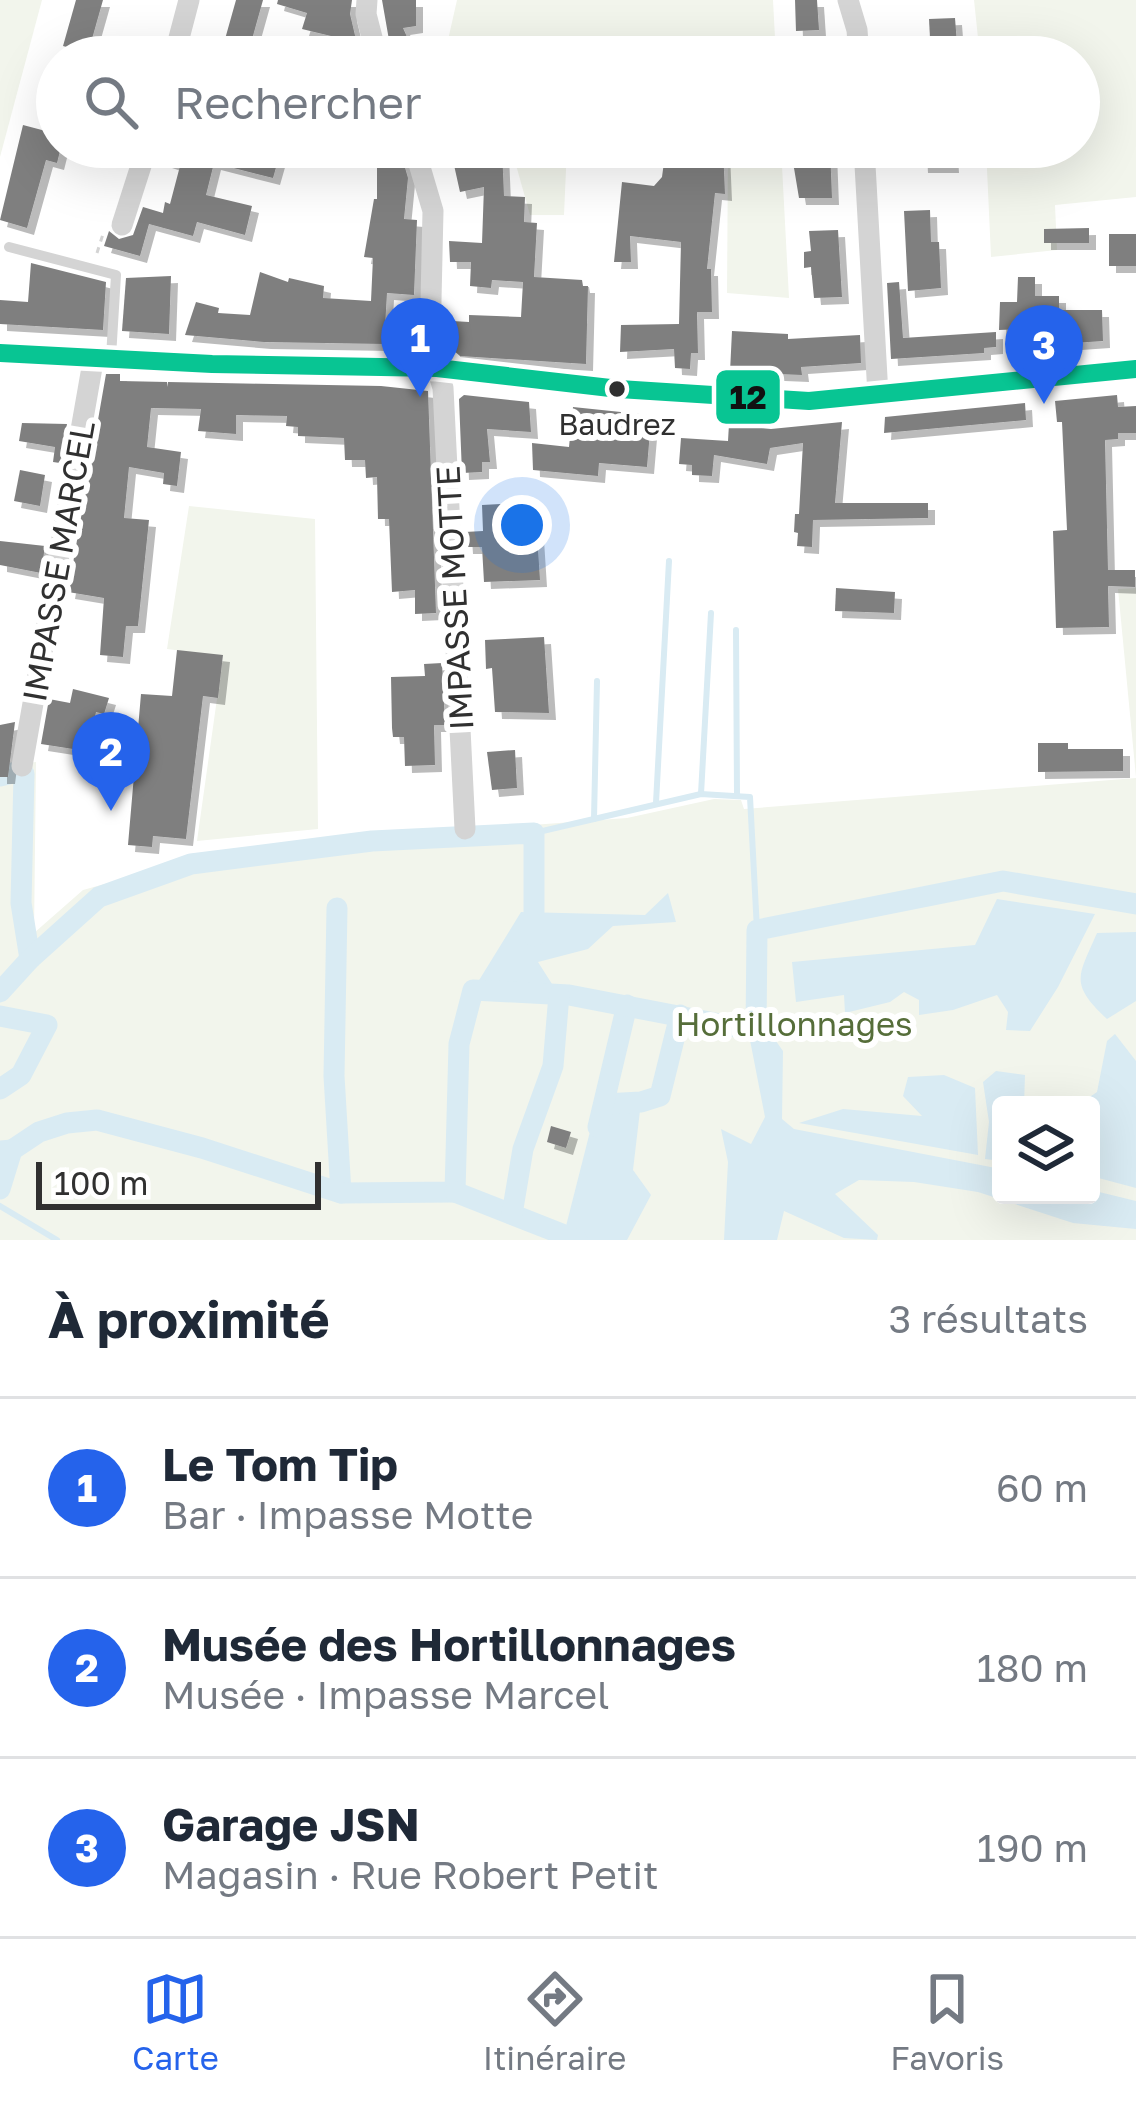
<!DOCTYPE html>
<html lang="fr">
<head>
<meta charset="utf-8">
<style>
	:root { --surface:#fff; --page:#f6f6f7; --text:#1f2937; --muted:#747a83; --line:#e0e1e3; --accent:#2563eb }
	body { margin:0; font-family:"Golos Text",sans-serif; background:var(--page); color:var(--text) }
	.controls { position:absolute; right:36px; bottom:36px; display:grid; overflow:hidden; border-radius:12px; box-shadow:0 12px 48px #0002 }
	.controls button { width:108px; height:108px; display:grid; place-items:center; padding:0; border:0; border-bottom:3px solid var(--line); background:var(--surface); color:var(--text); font:60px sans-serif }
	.scale { position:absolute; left:36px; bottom:30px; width:285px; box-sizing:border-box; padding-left:12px; border:6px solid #303030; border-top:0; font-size:33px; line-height:42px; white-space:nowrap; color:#303030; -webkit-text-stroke:9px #fff; paint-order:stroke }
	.you { position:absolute; left:522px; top:525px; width:42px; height:42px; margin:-30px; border:9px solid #fff; border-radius:50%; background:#1a73e8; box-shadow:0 0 0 18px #1a73e833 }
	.badge { display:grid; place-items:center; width:78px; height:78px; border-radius:50%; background:var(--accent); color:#fff; font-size:39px; font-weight:700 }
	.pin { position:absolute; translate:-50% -99px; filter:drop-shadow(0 3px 6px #0008) }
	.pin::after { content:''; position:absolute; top:63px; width:42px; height:36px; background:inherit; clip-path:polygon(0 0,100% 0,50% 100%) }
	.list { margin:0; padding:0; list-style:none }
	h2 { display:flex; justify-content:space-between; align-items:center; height:156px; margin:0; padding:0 48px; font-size:51px }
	h2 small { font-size:39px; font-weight:400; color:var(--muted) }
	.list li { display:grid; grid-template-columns:78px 1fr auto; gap:36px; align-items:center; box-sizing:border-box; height:180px; padding:0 48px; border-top:3px solid var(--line) }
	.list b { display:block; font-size:45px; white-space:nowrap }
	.list p { margin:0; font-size:39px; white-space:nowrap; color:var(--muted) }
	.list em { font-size:39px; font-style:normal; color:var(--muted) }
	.icon { flex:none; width:66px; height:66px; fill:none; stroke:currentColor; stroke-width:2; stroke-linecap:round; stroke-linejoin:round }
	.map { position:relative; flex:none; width:1136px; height:1240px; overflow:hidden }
	.search { position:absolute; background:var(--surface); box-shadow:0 12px 48px #0002; left:36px; right:36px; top:36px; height:132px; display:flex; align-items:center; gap:30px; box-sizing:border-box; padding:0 42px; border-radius:66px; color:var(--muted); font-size:45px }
	.sheet { height:696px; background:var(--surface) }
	nav { display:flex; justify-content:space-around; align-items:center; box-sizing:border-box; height:168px; border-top:3px solid var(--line); background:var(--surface); font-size:33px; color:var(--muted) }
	nav a { display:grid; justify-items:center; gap:6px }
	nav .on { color:var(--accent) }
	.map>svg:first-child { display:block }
	.green { fill:#f2f5ec; fill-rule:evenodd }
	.water { fill:#d9ebf3 }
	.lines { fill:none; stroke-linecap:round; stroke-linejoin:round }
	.stream { stroke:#d9ebf3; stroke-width:6 }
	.canal { stroke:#d9ebf3; stroke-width:21 }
	.building { fill:#7f7f7f; filter:url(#shadow) }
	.path { stroke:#d4d4d4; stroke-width:3; stroke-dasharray:6 6; stroke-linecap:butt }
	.service { stroke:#d4d4d4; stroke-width:10 }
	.minor { stroke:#d4d4d4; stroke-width:21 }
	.bus-1-casing { stroke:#fff; stroke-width:27 }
	.bus-1 { stroke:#08c593; stroke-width:18 }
	.bus-dot { fill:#303030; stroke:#fff; stroke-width:4.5 }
	.labels { text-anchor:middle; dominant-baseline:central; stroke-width:12; stroke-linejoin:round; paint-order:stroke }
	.bus-label { font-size:30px; fill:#303030; stroke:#fff }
	.street-label { font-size:33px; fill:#303030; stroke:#fff }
	.park-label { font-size:33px; fill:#566e3a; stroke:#fff }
	.line-badge { stroke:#fff; stroke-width:4.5 }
	.pale-badge-label { font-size:33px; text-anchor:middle; font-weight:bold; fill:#111 }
</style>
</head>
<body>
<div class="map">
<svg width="1136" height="1240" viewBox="0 0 1136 1240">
	<defs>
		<filter id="shadow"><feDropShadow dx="7" dy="7" stdDeviation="0" flood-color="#0004"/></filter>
	</defs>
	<rect width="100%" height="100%" fill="#fff"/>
	<g class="green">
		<polygon points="0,0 42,0 0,157"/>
		<polygon points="457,0 773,0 776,57 458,57 448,40"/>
		<polygon points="974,0 1136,0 1136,197 1055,205 1057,250 991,257 986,147 1079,147 1079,57 980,57"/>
		<polygon points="511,147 567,147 564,215 530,215"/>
		<polygon points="728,147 781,147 789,298 727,293"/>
		<polygon points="189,506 315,519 318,829 197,841 223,656 167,649"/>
		<polygon points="1136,588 1136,777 1118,589"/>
		<path d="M36,762L34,933L83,890L184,862L478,829L627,818L714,799L741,800L744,809L1136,778V1240H0V767ZM1001,1105H1091V1195H1001Z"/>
	</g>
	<g class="water">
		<polygon points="668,893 676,922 613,926 588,949 538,962 559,995 473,990 521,912 645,915"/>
		<polygon points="997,899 1095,914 1058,987 1030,1031 1006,1030 1008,1012 997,995 953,1010 919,1015 919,1000 904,992 890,1002 845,1013 844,995 796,1002 792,962 975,945"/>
		<path d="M1136,932V1001L1107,1019C1069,983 1078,977 1097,933Z"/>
		<polygon points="766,988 766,1027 783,1051 782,1119 794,1129 1001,1169 1001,1195 1091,1195 1091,1190 1136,1201 1136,1229 1073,1223 978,1192 914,1182 859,1180 835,1194 878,1235 877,1240 844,1238 784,1211 777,1240 724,1240 728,1162 721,1129 751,1144 765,1117 749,1035 746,989"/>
		<polygon points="1115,1034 1136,1061 1136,1188 1091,1176 1091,1105 1078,1105 1097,1092 1107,1041"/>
		<polygon points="996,1071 1025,1075 1024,1105 1001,1105 1001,1161 985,1159 989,1122 983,1082"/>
		<polygon points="944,1075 975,1088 978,1155 799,1123 843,1109 922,1116 903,1096 908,1077"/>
		<polygon points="598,1100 604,1104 641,1102 633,1170 651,1195 627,1240 577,1240 565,1230"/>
	</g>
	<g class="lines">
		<g class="stream">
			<polyline points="736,630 737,795"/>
			<polyline points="701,794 711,613"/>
			<polyline points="656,803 669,561"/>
			<polyline points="594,819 597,681"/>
			<polyline points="534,833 701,794 750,797 757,930"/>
			<polyline points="0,1206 57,1240"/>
		</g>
		<g class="canal">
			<polyline points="0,776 21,771 24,774 21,903 30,959"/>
			<polyline points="337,908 334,1076 341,1193"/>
			<polyline points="0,992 30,959 99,897 191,864 372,841 534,833 534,936"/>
			<polyline points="0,1016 47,1025 21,1075 0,1089"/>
			<polyline points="604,1104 641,1102 660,1096 680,1015"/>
			<polyline points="598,1127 627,1005"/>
			<polyline points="12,1150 39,1132 67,1123 97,1120 202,1148 341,1193 455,1192 459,1044 473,990 569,995 756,1031 757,930 1003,881 1136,904"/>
			<polyline points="0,1189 12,1150 1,1151"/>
			<polyline points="455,1192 577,1240"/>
			<polyline points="512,1214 523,1149 553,1066 559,995"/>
		</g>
	</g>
	<g class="building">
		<polygon points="76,0 103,0 88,53 63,46"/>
		<polygon points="236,0 263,0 247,57 220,57"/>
		<polygon points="278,0 352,0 350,14 360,57 336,56 331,36 302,29 307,13 277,4"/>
		<polygon points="382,0 416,0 416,26 403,28 416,57 392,57"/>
		<polygon points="795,0 817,0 819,30 796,31"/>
		<polygon points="955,18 958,57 931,57 929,19"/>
		<polygon points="23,125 57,134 57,147 61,147 57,163 46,160 27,228 0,220"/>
		<polygon points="162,147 281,150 273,178 214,163 206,195 252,206 245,235 197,222 193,236 149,224 140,256 104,246 109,231 119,239 133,235 143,207 163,213 165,202 170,204 180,166 159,159"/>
		<polygon points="377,147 399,147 408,178 404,219 417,220 414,295 387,293 384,344 264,342 185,335 196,302 219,308 218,313 250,315 260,272 288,282 289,278 324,286 323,298 371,301 373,258 364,257 374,199 377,199"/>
		<polygon points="666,147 723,147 725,194 715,193 707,269 711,269 712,312 697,312 698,353 691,353 690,369 675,368 674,349 620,352 621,325 679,324 681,242 630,236 631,262 614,262 622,182 654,186 662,177"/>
		<polygon points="786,147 830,147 832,198 799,198 793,162 787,162"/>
		<polygon points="920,147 951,150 952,166 921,166"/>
		<polygon points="502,148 504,196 525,197 524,222 537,223 534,277 582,280 583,286 588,286 586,364 460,356 453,350 452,321 469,322 469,315 521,317 523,282 492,280 491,288 470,286 471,262 450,262 449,241 482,243 484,187 460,192 452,156"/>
		<polygon points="930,210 931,242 939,242 941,288 908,291 904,211"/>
		<polygon points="1089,228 1089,243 1044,243 1044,229"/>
		<polygon points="838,230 842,297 814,298 811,267 804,268 804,252 811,251 809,231"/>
		<rect x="1109" y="234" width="27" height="32"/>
		<polygon points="31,263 106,282 103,330 0,324 0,300 28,302"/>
		<polygon points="171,276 169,334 122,331 126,278"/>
		<polygon points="1018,277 1035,277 1035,296 1059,296 1059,310 1102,310 1103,341 1060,344 1060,355 1027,358 1026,329 999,330 1000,302 1017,302"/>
		<polygon points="899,282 903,338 996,332 996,347 984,348 984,353 891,359 887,283"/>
		<polygon points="732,331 788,334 788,339 860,335 861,363 801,367 802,375 730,372"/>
		<polygon points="106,374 120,374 120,381 167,382 167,387 168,382 381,386 428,391 436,613 415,614 415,590 392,592 389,519 378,519 377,477 366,478 365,460 345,460 344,438 298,436 298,427 286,426 287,416 236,415 236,434 198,431 201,409 151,408 147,447 181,452 177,486 163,484 164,473 129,467 124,518 149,520 138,626 126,626 123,657 100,655 104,598 68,592"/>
		<polygon points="464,395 529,402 531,432 487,429 490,462 482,462 482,472 462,473 459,399"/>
		<polygon points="1117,395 1118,407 1136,406 1136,433 1118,433 1118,439 1105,440 1108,570 1135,570 1135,587 1108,586 1109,627 1056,628 1053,531 1067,530 1062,422 1057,422 1055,401"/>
		<polygon points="1025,403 1026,420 884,433 885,417"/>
		<polygon points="573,407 659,416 656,433 650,432 647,467 599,463 598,476 533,470 532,443 569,447"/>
		<polygon points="842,422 835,503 928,503 928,518 813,520 812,547 797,546 798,533 794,532 795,514 799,514 803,443 770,448 767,464 714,455 712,476 692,475 692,465 679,464 681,438 728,441 729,424 771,429"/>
		<polygon points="22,423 67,424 60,463 53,462 55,447 19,441"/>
		<polygon points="20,470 45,475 40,506 14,501"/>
		<polygon points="535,502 540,580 484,582 482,547 466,547 465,532 483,531 482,505"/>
		<polygon points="0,541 45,546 41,573 0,565"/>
		<polygon points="836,588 895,592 894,613 835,611"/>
		<polygon points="544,637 549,713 495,712 492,668 486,669 485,640"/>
		<polygon points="177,650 223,655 218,698 203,696 186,839 153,836 152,847 128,845 141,694 172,696"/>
		<polygon points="442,663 445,725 434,725 435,765 405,766 404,737 393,737 392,728 391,677 425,676 424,664"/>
		<polygon points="73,689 109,698 104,714 96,712 87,755 73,754 73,749 41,744 49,699 70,703"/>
		<polygon points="15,722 8,777 0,777 0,725"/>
		<polygon points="1038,743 1068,743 1068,749 1123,749 1123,771 1038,772"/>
		<polygon points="515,750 517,788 492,790 487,752"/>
		<polygon points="551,1126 571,1132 566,1148 547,1142"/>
	</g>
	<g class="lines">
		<polyline class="path" points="97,253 103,234"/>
		<polyline class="service" points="9,247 116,275 111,357"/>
		<g class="minor">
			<polyline points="367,0 366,14 377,57"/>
			<polyline points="848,0 857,30 859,57"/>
			<polyline points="174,57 189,0"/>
			<polyline points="414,147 433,211 430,344 443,388 465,829"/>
			<polyline points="864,147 878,395"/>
			<polyline points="122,225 147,147"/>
			<polyline points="0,353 212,364 437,368 619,389 809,401 1136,369"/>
			<polyline points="22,766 94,356"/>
		</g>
		<g class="bus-1-casing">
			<polyline id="bus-1" points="0,353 212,364 437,368 619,389 809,401 1136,369"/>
		</g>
		<use href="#bus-1" class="bus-1"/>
	</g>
	<circle class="bus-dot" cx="617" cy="389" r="10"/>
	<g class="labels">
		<g class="bus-label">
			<text x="617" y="424">Baudrez</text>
		</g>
		<g class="street-label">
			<text transform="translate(58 561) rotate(-80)">IMPASSE MARCEL</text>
			<text transform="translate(454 598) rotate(-93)">IMPASSE MOTTE</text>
		</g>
		<g class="park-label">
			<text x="794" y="1023">Hortillonnages</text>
		</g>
	</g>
	<rect class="line-badge" x="714" y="368" width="68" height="58" rx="12" fill="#08c593"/>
	<g class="pale-badge-label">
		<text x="748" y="409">12</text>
	</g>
</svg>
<div class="controls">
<button><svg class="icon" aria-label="layers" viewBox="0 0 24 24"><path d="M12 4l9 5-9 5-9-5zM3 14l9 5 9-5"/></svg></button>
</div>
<div class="scale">100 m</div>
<div class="you"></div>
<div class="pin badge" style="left:420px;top:397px">1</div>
<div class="pin badge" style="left:111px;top:811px">2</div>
<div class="pin badge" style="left:1044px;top:404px">3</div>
<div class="search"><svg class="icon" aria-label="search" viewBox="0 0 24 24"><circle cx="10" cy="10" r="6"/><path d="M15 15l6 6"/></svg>Rechercher</div>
</div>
<section class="sheet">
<h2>À proximité<small>3 résultats</small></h2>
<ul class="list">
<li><span class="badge">1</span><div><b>Le Tom Tip</b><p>Bar · Impasse Motte</p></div><em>60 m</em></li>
<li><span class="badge">2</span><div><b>Musée des Hortillonnages</b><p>Musée · Impasse Marcel</p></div><em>180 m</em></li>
<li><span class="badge">3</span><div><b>Garage JSN</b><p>Magasin · Rue Robert Petit</p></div><em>190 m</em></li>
</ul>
</section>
<nav>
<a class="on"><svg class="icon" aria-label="map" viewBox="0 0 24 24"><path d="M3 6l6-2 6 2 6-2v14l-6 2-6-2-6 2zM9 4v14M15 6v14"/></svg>Carte</a>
<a><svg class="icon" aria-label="directions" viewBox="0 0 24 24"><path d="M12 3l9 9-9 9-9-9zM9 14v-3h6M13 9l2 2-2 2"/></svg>Itinéraire</a>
<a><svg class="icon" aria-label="saved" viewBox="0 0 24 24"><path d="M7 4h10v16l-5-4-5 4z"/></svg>Favoris</a>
</nav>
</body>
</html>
